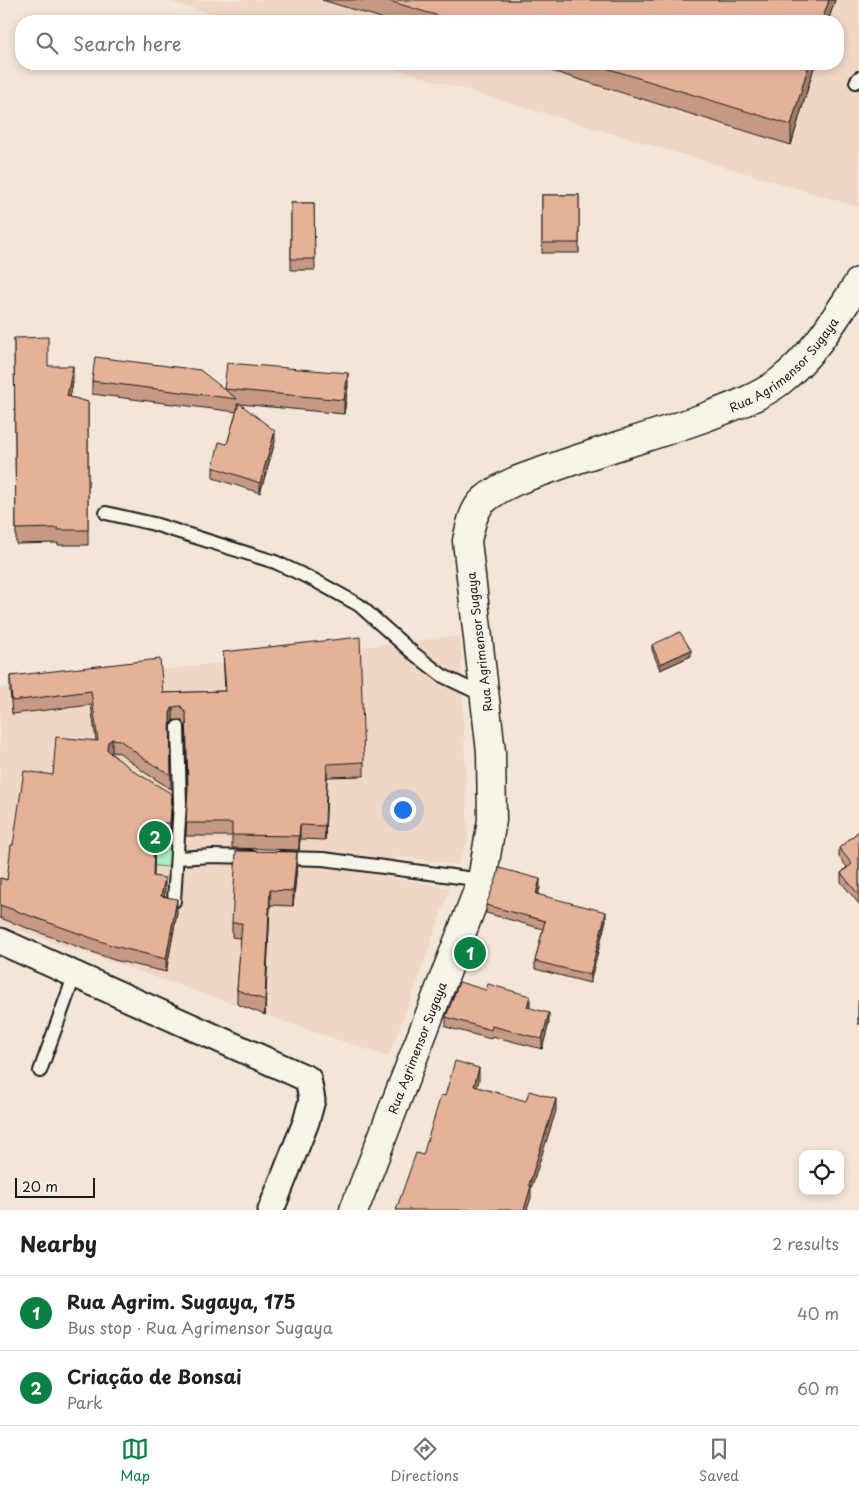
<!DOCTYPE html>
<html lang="en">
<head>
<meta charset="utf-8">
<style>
	:root { --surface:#fff; --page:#f6f6f6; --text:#202124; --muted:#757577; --line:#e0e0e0; --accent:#0b8043 }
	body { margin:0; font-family:"Playpen Sans",sans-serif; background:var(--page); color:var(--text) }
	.controls { position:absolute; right:15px; bottom:15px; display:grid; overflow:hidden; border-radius:10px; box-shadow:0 2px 8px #0003 }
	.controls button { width:45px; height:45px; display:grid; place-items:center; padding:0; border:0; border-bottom:1px solid var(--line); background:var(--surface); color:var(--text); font:25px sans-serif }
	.scale { position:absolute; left:15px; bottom:12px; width:80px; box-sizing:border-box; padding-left:5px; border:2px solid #1c1c1c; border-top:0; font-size:14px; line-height:18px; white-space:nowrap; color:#1c1c1c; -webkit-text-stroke:4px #f7f3e8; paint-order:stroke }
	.you { position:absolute; left:402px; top:809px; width:18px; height:18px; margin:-12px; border:4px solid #fff; border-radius:50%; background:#1a73e8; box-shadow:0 0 0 8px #1a73e833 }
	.badge { display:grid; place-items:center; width:32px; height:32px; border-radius:50%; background:var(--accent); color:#fff; font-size:16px; font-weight:700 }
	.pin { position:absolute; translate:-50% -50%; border:2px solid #fff; box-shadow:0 1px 5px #0006 }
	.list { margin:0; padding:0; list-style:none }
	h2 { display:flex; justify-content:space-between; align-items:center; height:65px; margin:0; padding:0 20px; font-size:21px }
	h2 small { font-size:16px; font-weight:400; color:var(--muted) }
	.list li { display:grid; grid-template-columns:32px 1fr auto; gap:15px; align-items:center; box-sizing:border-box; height:75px; padding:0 20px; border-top:1px solid var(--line) }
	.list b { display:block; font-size:19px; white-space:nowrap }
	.list p { margin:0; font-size:16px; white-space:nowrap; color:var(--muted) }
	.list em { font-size:16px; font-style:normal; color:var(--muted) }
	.icon { flex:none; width:28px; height:28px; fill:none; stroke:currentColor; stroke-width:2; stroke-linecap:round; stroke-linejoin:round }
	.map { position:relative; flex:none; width:859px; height:1210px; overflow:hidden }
	.search { position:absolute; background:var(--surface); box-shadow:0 2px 8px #0003; left:15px; right:15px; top:15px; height:55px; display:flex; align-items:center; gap:12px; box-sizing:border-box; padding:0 18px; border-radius:20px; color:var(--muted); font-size:19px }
	.sheet { height:215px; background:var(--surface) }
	nav { display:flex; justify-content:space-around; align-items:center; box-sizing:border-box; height:70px; border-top:1px solid var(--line); background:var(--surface); font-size:14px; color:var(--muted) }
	nav a { display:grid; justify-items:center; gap:2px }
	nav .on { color:var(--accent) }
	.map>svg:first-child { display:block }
	.built { fill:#efd6c5 }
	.green { fill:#a6efbe; stroke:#61866d }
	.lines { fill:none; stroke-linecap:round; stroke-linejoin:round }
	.service-casing { stroke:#1c1c1c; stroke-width:16 }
	.minor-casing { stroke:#1c1c1c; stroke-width:29 }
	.secondary-casing { stroke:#1c1c1c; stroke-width:31 }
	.service { stroke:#f7f3e8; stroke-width:12 }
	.minor { stroke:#f7f3e8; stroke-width:25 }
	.secondary { stroke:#f7f3e8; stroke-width:28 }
	.wall { fill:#c59983; stroke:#1c1c1c }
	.shaded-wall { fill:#a07d6a; stroke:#1c1c1c }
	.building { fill:#e5b298; stroke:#1c1c1c }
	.labels { text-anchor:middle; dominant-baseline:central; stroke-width:4; stroke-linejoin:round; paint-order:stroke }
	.street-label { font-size:12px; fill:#1c1c1c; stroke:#f7f3e8 }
</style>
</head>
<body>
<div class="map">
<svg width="859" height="1210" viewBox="0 0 859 1210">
	<rect width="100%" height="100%" fill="#f3e6d8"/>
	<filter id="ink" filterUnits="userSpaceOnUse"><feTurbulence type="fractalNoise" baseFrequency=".02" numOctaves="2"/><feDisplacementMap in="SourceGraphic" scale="10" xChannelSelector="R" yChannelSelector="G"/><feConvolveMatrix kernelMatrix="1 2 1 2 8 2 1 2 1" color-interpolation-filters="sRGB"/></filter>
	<g filter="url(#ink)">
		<g class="built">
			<polygon points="165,0 859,0 859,207 379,64 838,64 838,21 236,21"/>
			<polygon points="459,636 461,646 468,840 458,865 396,856 392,878 450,888 413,993 388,1057 0,924 0,688"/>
		</g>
		<polygon class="green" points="141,808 173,810 169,867 136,864"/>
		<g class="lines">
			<g class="service-casing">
				<g id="service">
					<polyline points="856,82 859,78"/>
					<polyline points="106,513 154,524 275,562 314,580 359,605 413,653 443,676 485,696"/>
					<polyline points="177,858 213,856 251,857"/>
					<polyline points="281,858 323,859 482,880"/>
					<polyline points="174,901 180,803 178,727"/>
					<polyline points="40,1071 75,974"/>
				</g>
			</g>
			<g class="minor-casing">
				<polyline id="minor" points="0,941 308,1079 312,1100 306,1122 271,1210"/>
			</g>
			<g class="secondary-casing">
				<g id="secondary">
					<path id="s1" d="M354,1210L482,880L492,820L491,752L467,541C470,528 473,509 484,500C504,483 528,476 552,468C602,450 653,436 703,418C727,409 758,398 779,382C813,356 836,317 859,282"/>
				</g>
			</g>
			<use href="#service" class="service"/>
			<use href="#minor" class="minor"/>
			<use href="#secondary" class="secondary"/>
		</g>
		<g class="wall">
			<polygon points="322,0 835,0 828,21 391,21"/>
			<polygon points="529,64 815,64 791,145"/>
			<rect x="542" y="195" width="37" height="58"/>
			<polygon points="291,203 314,203 315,270 291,270"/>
			<polygon points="14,338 48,366 73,382 70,397 88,402 88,545 58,545 58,543 16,544"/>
			<polygon points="92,381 224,389 348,386 344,414 240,404 275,442 260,493 213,478 213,467 227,444 239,404 237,404 237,412 92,394"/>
			<polygon points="652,645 691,656 660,670 652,650"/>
			<polygon points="223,652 364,762 364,776 327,777 325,840 300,839 299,850 232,848 232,836 186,836 188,793 186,727 181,720 173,720 170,726 171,789 144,772 120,753 112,752 111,753 172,807 170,836 155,837 154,876 165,892 164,896 177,913 166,972 114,960 0,918 0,878 7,880 13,845 53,775 96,740 91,705 12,714 10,690 10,676 163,693 225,691"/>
			<polygon points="859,831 859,904 841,882 841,873 847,867 839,857 839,848"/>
			<polygon points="297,866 293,906 270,905 265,1015 237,1004 237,990 241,938 232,937 232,923"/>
			<polygon points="540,887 538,895 606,920 590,983 535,969 535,961 543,929 486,913 486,905"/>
			<polygon points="859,1000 859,1025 858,1021 858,1001"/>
			<polygon points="530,1006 529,1008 549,1023 542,1049 492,1036 491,1039 446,1027 446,1017"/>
		</g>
		<g class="shaded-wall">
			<polygon points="829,0 835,0 828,21 822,21"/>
			<polygon points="809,64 815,64 791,145 791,125"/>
			<polygon points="73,366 73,382 67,412 67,396"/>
			<polygon points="348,373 348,386 344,414 344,400"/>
			<polygon points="275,431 275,442 260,493 260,483"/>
			<polygon points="691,650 691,656 660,670 660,664"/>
			<polygon points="173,707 173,720 170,727 170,713"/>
			<polygon points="112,739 112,752 108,755 107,749 108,742"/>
			<polygon points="327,764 327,777 325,840 325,826"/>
			<polygon points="172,794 172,807 170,836 170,823"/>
			<polygon points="155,823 155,837 153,890 153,876"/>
			<polygon points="300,825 300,839 299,850 299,836"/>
			<polygon points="297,852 297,866 293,906 293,891"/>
			<polygon points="165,878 165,892 161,909 161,896"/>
			<polygon points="540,879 540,887 536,902 536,894"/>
			<polygon points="270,890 270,905 265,1015 265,1000"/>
			<polygon points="177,899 177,913 166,972 166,959"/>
			<polygon points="606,912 606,920 590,983 590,975"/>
			<polygon points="530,996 530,1006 527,1017 527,1007"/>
			<polygon points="549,1013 549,1023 542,1049 542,1039"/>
			<polygon points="479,1068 479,1080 474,1098 474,1086"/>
			<polygon points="556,1099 556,1111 531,1189 531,1198 527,1210 524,1210 529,1185"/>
		</g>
		<g class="building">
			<polygon points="386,0 829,0 822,21 455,21"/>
			<polygon points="593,64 809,64 791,125"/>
			<rect x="542" y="195" width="37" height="48"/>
			<polygon points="291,203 314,203 315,259 291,259"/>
			<polygon points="48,337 48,366 73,366 67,396 88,402 88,530 58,530 58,528 16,529 14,338"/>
			<polygon points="95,357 200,370 224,389 227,363 348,373 344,400 224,389 237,399 92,381"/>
			<polygon points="239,403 275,431 260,483 213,467 219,442 227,444"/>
			<polygon points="680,632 691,650 660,664 652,645"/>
			<polygon points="360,637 364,762 327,764 325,826 300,825 299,836 232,835 232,823 186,823 188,789 186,713 181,706 173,707 170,713 171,775 144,759 120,740 112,739 108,742 107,749 110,753 135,772 172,794 170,823 155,823 153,876 165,878 161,896 177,899 166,959 114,946 0,905 0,878 7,880 11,845 13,845 24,771 53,775 56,737 98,741 91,691 12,701 10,676 160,659 163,693 226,691 223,652"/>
			<polygon points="859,831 859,895 841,873 852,864 839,848"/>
			<polygon points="236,851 297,852 293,891 270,890 265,1000 237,990 242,923 232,923"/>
			<polygon points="499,868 540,879 536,894 606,912 590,975 535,961 545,921 486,905 497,877"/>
			<polygon points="459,982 486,990 488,984 530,996 527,1007 549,1013 542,1039 492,1026 491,1030 446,1017"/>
			<polygon points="455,1061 479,1068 474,1086 526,1101 529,1091 556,1099 529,1185 531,1186 524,1210 396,1210 416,1153 423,1155 441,1095 445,1096"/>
		</g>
	</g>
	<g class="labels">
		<g class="street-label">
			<text stroke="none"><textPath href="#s1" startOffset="1074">Rua Agrimensor Sugaya</textPath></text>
			<text transform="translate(479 642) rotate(-97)">Rua Agrimensor Sugaya</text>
			<text stroke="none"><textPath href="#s1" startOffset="174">Rua Agrimensor Sugaya</textPath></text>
		</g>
	</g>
</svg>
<div class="controls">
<button><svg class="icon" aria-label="locate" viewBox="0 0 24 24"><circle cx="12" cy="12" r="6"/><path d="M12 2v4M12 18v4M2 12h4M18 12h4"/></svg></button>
</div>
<div class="scale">20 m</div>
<div class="you"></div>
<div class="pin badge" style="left:470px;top:953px">1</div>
<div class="pin badge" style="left:155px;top:837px">2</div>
<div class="search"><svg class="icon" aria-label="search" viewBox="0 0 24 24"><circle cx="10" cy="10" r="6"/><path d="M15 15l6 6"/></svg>Search here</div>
</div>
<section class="sheet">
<h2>Nearby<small>2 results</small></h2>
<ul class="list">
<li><span class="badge">1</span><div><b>Rua Agrim. Sugaya, 175</b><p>Bus stop · Rua Agrimensor Sugaya</p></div><em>40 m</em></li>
<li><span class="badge">2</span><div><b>Criação de Bonsai</b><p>Park</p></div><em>60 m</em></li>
</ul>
</section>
<nav>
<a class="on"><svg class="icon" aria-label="map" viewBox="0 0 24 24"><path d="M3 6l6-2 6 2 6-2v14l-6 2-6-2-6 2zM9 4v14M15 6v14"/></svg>Map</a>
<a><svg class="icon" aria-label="directions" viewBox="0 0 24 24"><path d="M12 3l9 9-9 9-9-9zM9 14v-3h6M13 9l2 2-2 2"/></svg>Directions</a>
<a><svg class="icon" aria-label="saved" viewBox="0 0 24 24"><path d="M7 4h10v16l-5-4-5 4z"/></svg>Saved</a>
</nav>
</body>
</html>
